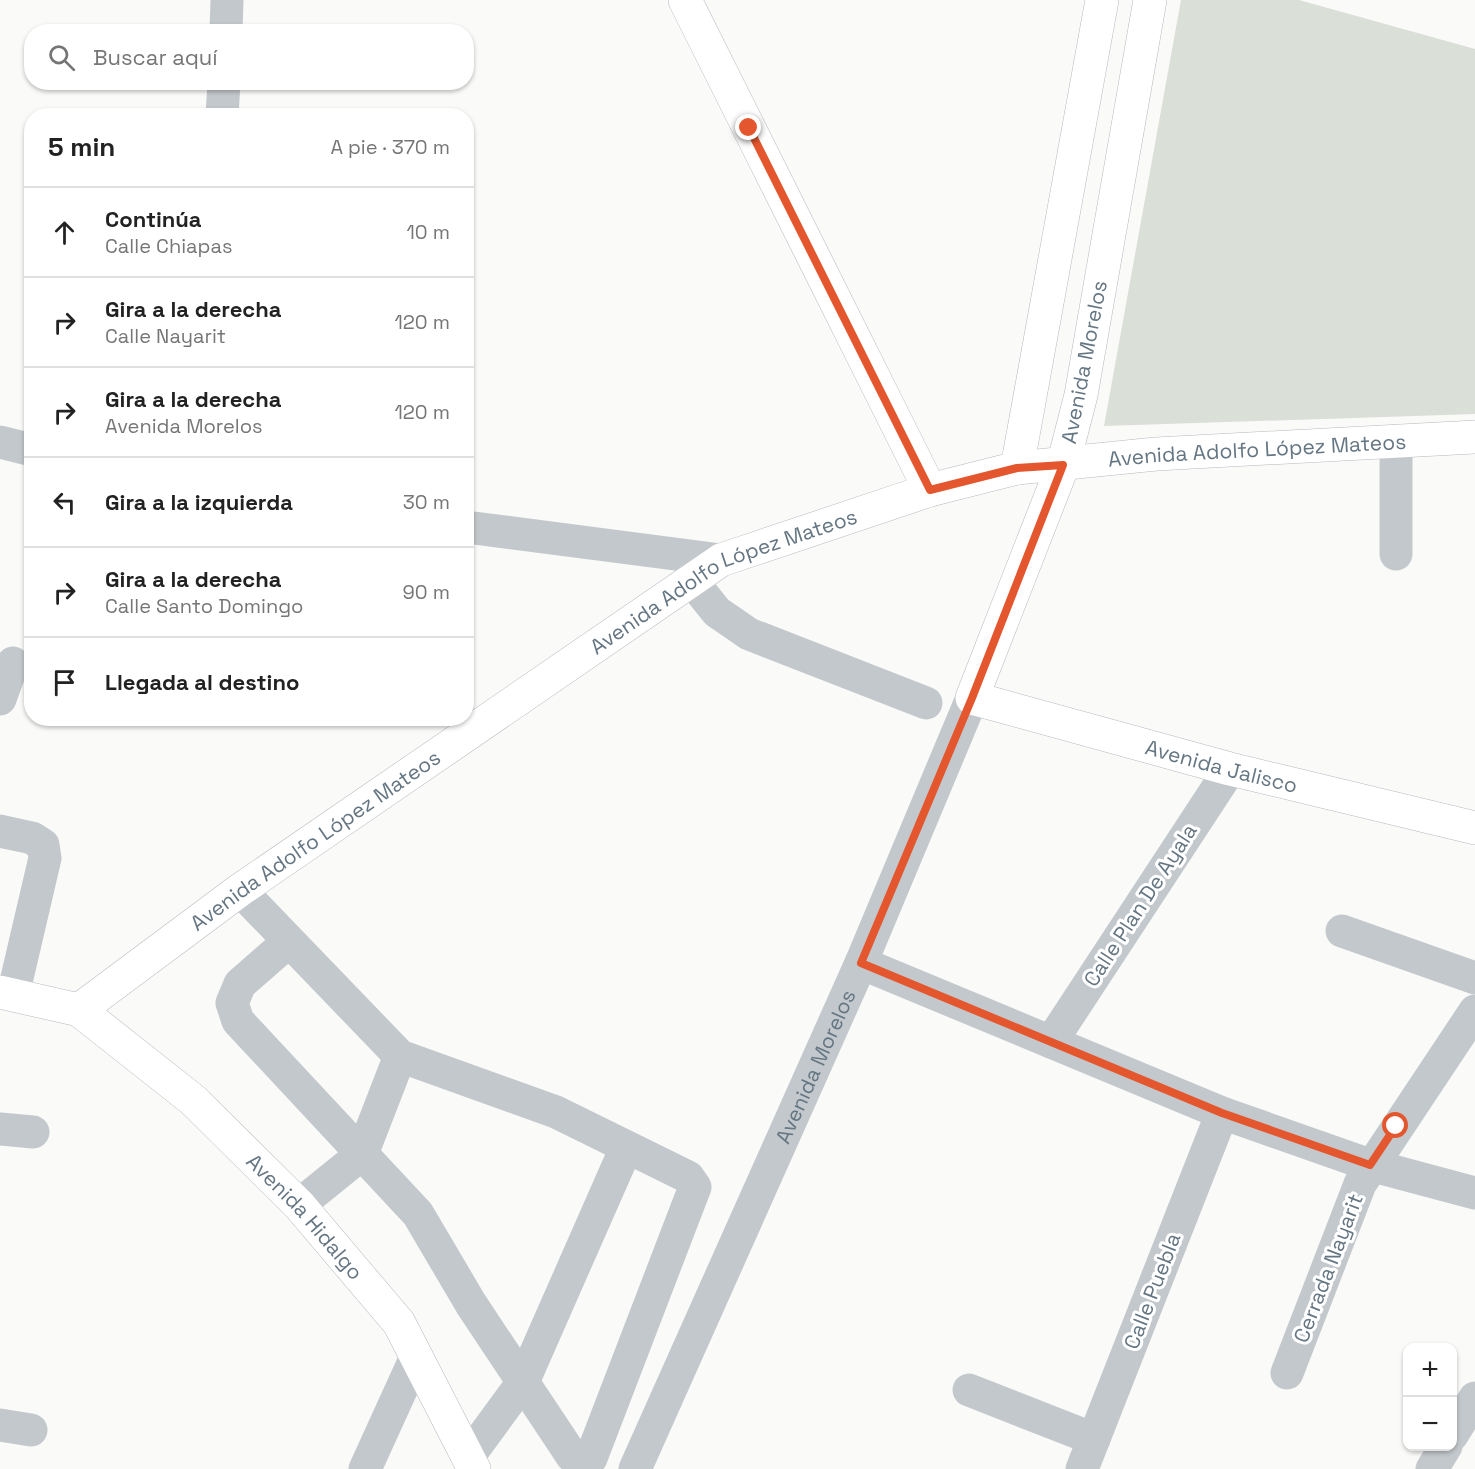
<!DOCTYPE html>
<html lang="es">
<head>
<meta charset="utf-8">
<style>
	:root { --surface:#fff; --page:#f2f2f2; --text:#222; --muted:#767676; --line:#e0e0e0 }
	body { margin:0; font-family:"Space Grotesk",sans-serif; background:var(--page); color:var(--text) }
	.controls { position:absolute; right:18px; bottom:18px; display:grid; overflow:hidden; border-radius:12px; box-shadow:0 2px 4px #0004 }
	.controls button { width:54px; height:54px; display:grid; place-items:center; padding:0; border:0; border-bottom:2px solid var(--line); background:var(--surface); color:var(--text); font:30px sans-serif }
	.stop { position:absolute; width:18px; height:18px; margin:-14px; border:4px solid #e4572e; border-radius:50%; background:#fff }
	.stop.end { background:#e4572e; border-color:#fff; box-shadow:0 2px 6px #0008 }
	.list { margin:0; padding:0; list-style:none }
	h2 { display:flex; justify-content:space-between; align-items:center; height:78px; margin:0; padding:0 24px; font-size:26px }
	h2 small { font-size:20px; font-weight:400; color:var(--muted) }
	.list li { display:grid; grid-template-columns:39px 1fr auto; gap:18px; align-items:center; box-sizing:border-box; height:90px; padding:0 24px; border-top:2px solid var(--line) }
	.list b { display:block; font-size:22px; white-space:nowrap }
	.list p { margin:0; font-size:20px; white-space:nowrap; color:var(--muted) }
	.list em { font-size:20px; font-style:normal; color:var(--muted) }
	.icon { flex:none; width:33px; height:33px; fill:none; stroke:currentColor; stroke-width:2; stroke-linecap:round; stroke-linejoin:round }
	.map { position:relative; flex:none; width:1475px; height:1469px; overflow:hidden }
	.search { position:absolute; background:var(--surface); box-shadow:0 2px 4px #0004; left:24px; top:24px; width:450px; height:66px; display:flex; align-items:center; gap:15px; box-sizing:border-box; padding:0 21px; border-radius:24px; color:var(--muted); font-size:22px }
	.panel { position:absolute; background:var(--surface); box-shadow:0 2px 4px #0004; left:24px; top:108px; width:450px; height:618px; border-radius:24px }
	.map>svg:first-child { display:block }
	.green { fill:#dadfd7 }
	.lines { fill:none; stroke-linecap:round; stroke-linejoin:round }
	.major-casing { stroke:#b5babe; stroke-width:34 }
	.minor { stroke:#c3c8cc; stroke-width:33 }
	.major { stroke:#fff; stroke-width:33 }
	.route { stroke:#e4572e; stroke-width:8 }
	.labels { text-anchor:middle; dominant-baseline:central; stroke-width:6; stroke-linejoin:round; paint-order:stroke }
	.street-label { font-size:21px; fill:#657683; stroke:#fff }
</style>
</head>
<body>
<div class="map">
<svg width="1475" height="1469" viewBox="0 0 1475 1469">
	<rect width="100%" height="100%" fill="#fafaf8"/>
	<polygon class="green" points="1181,0 1299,0 1475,49 1475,414 1104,426"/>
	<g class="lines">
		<g class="major-casing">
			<g id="major">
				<polyline points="685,0 930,490"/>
				<path id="s2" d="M1150,0L1081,395L1063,465L972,698L1230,769L1475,828"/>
				<polyline points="1017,468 1102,0"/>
				<path id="s3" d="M0,992L79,1010L193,1100L299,1205L399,1323L474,1469"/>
				<path id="s4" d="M79,1010L240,890L721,560L930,490L1017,468L1156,454L1475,437"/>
			</g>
		</g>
		<g class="minor">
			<polyline points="226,32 227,0"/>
			<polyline points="222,116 224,82"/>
			<polyline points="0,442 32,450"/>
			<polyline points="466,527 721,560"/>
			<polyline points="1396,554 1396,441"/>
			<polyline points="692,581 717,612 749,634 926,703"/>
			<polyline points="0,699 13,663"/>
			<polyline points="0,831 32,838 43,845 45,858 13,995"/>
			<polyline points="240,890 400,1056 556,1112 688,1177 695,1187 591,1458 584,1462 572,1456 471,1304 418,1214 238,1021 232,1003 240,984 288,942"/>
			<polyline points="1342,931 1475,978"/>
			<polyline points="861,963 1222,1113 1370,1165 1475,1193"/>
			<polyline points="1051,1042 1230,769"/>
			<polyline points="0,1129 33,1132"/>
			<polyline points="299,1205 362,1154 400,1056"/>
			<polyline points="1287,1373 1360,1184 1475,1011"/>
			<polyline points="969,1390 1094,1439"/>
			<polyline points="0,1425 31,1430"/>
			<polyline points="1452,1435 1475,1398"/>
			<polyline points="468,1457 523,1382 626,1148"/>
			<polyline points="365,1469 416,1357"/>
			<path id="s1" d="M635,1469L861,963L972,698"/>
			<polyline points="1082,1469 1222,1113"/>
			<polyline points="1432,1469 1446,1446"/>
		</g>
		<use href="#major" class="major"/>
	</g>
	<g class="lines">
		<polyline class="route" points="749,128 930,490 1017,468 1063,465 972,698 861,963 1222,1113 1370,1165 1396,1126"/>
	</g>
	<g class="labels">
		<g class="street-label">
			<text transform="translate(1084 362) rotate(-79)">Avenida Morelos</text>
			<text stroke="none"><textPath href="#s4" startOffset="1335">Avenida Adolfo López Mateos</textPath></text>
			<text stroke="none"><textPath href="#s4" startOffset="777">Avenida Adolfo López Mateos</textPath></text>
			<text stroke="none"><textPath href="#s2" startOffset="982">Avenida Jalisco</textPath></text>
			<text stroke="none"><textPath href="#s4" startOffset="291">Avenida Adolfo López Mateos</textPath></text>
			<text transform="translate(1140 905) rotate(-57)">Calle Plan De Ayala</text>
			<text stroke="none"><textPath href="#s1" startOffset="441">Avenida Morelos</textPath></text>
			<text stroke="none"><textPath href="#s3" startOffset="388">Avenida Hidalgo</textPath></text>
			<text transform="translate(1328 1268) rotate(-69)">Cerrada Nayarit</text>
			<text transform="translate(1152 1291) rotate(-69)">Calle Puebla</text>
		</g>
	</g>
</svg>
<div class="controls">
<button>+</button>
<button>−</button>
</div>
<div class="stop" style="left:1396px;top:1126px"></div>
<div class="stop end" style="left:749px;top:128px"></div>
<div class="search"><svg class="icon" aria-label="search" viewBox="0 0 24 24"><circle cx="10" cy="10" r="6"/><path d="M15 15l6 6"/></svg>Buscar aquí</div>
<section class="panel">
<h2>5 min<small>A pie · 370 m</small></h2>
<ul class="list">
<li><svg class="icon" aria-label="ahead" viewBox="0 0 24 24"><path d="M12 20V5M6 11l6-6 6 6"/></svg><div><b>Continúa</b><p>Calle Chiapas</p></div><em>10 m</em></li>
<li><svg class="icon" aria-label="right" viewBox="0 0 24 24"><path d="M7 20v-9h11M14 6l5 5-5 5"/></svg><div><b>Gira a la derecha</b><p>Calle Nayarit</p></div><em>120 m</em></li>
<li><svg class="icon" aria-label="right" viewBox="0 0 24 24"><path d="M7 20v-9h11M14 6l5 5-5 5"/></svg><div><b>Gira a la derecha</b><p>Avenida Morelos</p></div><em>120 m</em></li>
<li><svg class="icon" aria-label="left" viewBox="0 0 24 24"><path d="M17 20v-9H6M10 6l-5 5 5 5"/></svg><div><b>Gira a la izquierda</b></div><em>30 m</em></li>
<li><svg class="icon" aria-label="right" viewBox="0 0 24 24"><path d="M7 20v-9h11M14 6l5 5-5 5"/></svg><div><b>Gira a la derecha</b><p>Calle Santo Domingo</p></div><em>90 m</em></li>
<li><svg class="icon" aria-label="arrive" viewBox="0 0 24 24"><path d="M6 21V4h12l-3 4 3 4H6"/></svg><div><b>Llegada al destino</b></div></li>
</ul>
</section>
</div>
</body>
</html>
